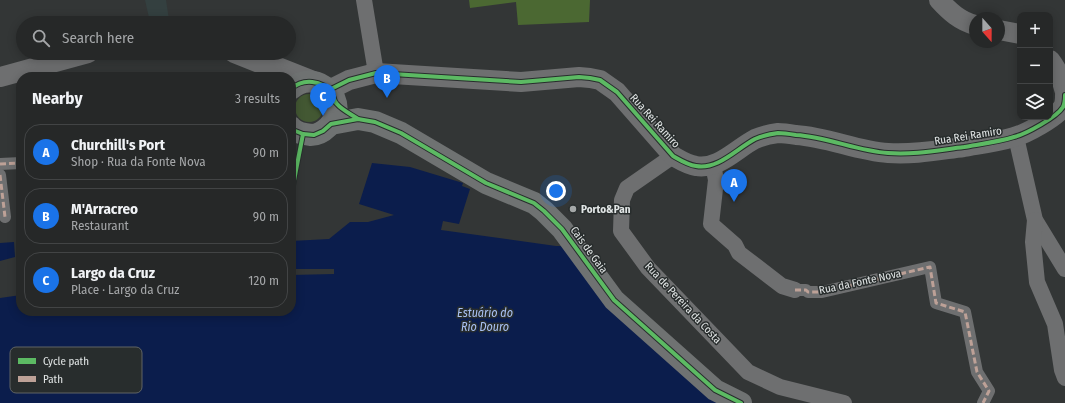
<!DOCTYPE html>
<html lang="en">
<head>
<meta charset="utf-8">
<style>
	:root { --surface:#262828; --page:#323434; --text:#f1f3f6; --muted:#a4a6a8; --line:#424445; --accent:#1a73e8 }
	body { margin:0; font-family:"Fira Sans Condensed",sans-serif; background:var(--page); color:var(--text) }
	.controls { position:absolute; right:12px; top:12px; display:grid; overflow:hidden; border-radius:8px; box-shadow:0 2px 10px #0003 }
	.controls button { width:36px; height:36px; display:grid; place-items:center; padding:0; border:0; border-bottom:1px solid var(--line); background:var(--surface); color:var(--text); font:20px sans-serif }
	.compass { position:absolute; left:969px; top:12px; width:36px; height:36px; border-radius:50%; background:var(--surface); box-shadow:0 2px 10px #0003; rotate:159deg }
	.you { position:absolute; left:556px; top:191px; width:14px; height:14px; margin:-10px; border:3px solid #fff; border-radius:50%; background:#1a73e8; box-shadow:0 0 0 6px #1a73e833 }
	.badge { display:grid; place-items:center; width:26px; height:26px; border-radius:50%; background:var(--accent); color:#fff; font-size:13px; font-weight:700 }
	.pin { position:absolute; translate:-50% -33px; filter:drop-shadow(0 1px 2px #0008) }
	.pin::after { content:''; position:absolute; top:21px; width:14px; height:12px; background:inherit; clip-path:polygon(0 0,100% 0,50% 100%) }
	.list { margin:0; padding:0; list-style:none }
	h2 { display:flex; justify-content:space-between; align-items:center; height:52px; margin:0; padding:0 16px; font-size:17px }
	h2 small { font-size:13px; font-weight:400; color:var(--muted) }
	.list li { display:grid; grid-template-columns:26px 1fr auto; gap:12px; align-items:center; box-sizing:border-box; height:56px; margin:0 8px 8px; padding:0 8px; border:1px solid var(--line); border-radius:16px }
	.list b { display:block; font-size:15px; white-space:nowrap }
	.list p { margin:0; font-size:13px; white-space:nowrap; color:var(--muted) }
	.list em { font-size:13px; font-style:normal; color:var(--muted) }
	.icon { flex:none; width:22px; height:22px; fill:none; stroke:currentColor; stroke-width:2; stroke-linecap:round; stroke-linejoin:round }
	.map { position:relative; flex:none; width:1065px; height:403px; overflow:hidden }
	.search { position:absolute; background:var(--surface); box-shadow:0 2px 10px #0003; left:16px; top:16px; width:280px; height:44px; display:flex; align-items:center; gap:10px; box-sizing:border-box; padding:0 14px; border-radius:22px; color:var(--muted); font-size:15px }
	.panel { position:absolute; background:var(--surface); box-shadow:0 2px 10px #0003; left:16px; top:72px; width:280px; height:244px; border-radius:16px }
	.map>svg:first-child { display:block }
	.built { fill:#344040 }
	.green { fill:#435833 }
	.forest { fill:#4b6832 }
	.water { fill:#0b1d4c }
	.pier { fill:#333636 }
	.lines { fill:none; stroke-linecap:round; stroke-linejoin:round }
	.pedestrian { stroke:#6e6f70; stroke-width:12 }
	.minor { stroke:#6e6f70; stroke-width:16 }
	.tertiary { stroke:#6e6f70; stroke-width:20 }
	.secondary { stroke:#6f7272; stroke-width:22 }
	.quiet { stroke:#bda197; stroke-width:3; stroke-dasharray:6 3; stroke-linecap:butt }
	.cycleway-casing { stroke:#282d2d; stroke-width:6 }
	.cycleway { stroke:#5cba63; stroke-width:4 }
	.poi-dot { fill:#a5a8a8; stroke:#282d2d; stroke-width:1.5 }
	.labels { text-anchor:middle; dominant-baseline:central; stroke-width:3; stroke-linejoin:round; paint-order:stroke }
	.street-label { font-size:11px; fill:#e2e6e6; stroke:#282d2d }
	.poi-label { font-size:11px; font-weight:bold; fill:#e2e6e6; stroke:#282d2d; text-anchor:start }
	.water-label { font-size:12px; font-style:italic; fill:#aac2f5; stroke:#282d2d }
	.key { fill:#282d2d; stroke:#606464; stroke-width:1 }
	.key-label { font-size:11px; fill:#e2e6e6 }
</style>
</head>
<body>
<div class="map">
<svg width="1065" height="403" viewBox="0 0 1065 403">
	<rect width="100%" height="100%" fill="#333636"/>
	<polygon class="built" points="145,0 166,0 169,20 150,22"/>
	<circle class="green" cx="309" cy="108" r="14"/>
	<polygon class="forest" points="469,0 590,0 589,22 518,25 516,2 470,8"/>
	<g class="water">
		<polygon points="372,163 410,167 463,183 462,186 470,189 459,224 443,221 441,230 556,246 568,246 727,403 0,403 0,298 21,295 21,311 291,311 291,241 329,239 350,222 368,222 394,215 359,204"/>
		<polygon points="14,242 15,257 0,261 0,243"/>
	</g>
	<polygon class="pier" points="291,269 334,269 334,274 291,275"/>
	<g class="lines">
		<g class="pedestrian">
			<polyline points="0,164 21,163"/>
			<polyline points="0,175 5,217"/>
			<polyline points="795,290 806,290 808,292 822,292 930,267 936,303 965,312 977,372 989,391 983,403"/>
		</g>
		<g class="minor">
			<polyline points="364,0 376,73"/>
			<polyline points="1016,137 1035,220 1065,269"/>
			<polyline points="673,156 627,188 622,200 621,231 648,268 748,372 780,387 844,403"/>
			<polyline points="713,165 716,180 711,224 735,245 739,253 782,286 795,290"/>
			<polyline points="1035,220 1033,242 1037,282 1055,324 1062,370 1065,378"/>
		</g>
		<g class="tertiary">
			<path d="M939,0C950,12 960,21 975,25"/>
			<polyline points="999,30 1020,34"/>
			<polyline points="234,53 262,64 273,65 316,82"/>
			<path d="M1050,60C1057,69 1062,80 1065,92"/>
			<polyline points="0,77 88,53"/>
			<path d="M329,90L349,80L376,73L521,82L579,77L590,78L600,80L617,92L673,156C680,160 688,165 696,166C718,170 736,149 755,139C762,136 770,134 778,133C784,133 790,134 796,135C828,137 857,151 888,153C914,155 939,150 964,147C981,144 998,142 1014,137C1026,134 1057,117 1063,107C1065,103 1065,99 1065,95"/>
		</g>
		<g class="secondary">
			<path d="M291,89C318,65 353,104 328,127C323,132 317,135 311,135C303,134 296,133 291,127"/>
			<polyline points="331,124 358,119 375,122 401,133 486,183 534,203 544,211 562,229 614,300 715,390 741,403"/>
		</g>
		<g class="quiet">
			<polyline points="0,164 21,163"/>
			<polyline points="0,175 5,217"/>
			<polyline points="795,290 806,290 808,292 822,292 930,267 936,303 965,312 977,372 989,391 983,403"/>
		</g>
		<g class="cycleway-casing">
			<g id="cycleway">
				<path d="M291,89C303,78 322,80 332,93C334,97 334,102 337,104C342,110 351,114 358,119"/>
				<path d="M329,90L349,80L376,73L521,82L579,77L590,78L600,80L617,92L673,156C680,160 688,165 696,166C718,170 736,149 755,139C762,136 770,134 778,133C784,133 790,134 796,135C828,137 857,151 888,153C914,155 939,150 964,147C981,144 998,142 1014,137C1026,134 1057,117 1063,107C1065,103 1065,99 1065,95"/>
				<polyline points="291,127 293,130 303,134 314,135 323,131 331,124 358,119 375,122 401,133 486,183 534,203 544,211 562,229 614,300 715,390 741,403"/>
				<polyline points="291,196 303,134"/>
			</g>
		</g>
		<use href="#cycleway" class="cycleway"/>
	</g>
	<circle class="poi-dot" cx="573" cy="209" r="4"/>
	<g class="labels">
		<g class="street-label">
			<text transform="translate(655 121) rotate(48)">Rua Rei Ramiro</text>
			<text transform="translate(968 136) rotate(-9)">Rua Rei Ramiro</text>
			<text transform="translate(589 250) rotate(54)">Cais de Gaia</text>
			<text transform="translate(860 282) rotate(-12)">Rua da Fonte Nova</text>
			<text transform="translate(683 303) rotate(47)">Rua de Pereira da Costa</text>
		</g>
		<g class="poi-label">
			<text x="581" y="209">Porto&amp;Pan</text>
		</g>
		<g class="water-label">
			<text x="485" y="313">Estuário do<tspan x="485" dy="14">Rio Douro</tspan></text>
		</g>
	</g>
	<rect x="10" y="347" width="132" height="46" rx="6" class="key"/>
	<rect x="18" y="358" width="18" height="6" fill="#5cba63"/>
	<rect x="18" y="376" width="18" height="6" fill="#bda197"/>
	<g class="key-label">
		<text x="43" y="365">Cycle path</text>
		<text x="43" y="383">Path</text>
	</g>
</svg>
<div class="controls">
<button>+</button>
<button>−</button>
<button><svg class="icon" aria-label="layers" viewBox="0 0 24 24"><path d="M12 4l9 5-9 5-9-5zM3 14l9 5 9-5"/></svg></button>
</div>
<svg class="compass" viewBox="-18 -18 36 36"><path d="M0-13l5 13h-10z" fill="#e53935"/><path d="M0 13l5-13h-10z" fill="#a4a6a8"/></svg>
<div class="you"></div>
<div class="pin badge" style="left:734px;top:202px">A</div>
<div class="pin badge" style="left:387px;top:98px">B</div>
<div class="pin badge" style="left:323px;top:116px">C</div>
<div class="search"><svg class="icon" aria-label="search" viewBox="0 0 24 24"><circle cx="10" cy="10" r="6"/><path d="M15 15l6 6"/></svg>Search here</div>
<section class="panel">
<h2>Nearby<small>3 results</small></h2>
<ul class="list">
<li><span class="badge">A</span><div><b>Churchill's Port</b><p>Shop · Rua da Fonte Nova</p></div><em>90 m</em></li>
<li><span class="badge">B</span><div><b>M'Arracreo</b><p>Restaurant</p></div><em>90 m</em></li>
<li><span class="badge">C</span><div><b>Largo da Cruz</b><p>Place · Largo da Cruz</p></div><em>120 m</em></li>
</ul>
</section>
</div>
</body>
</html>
